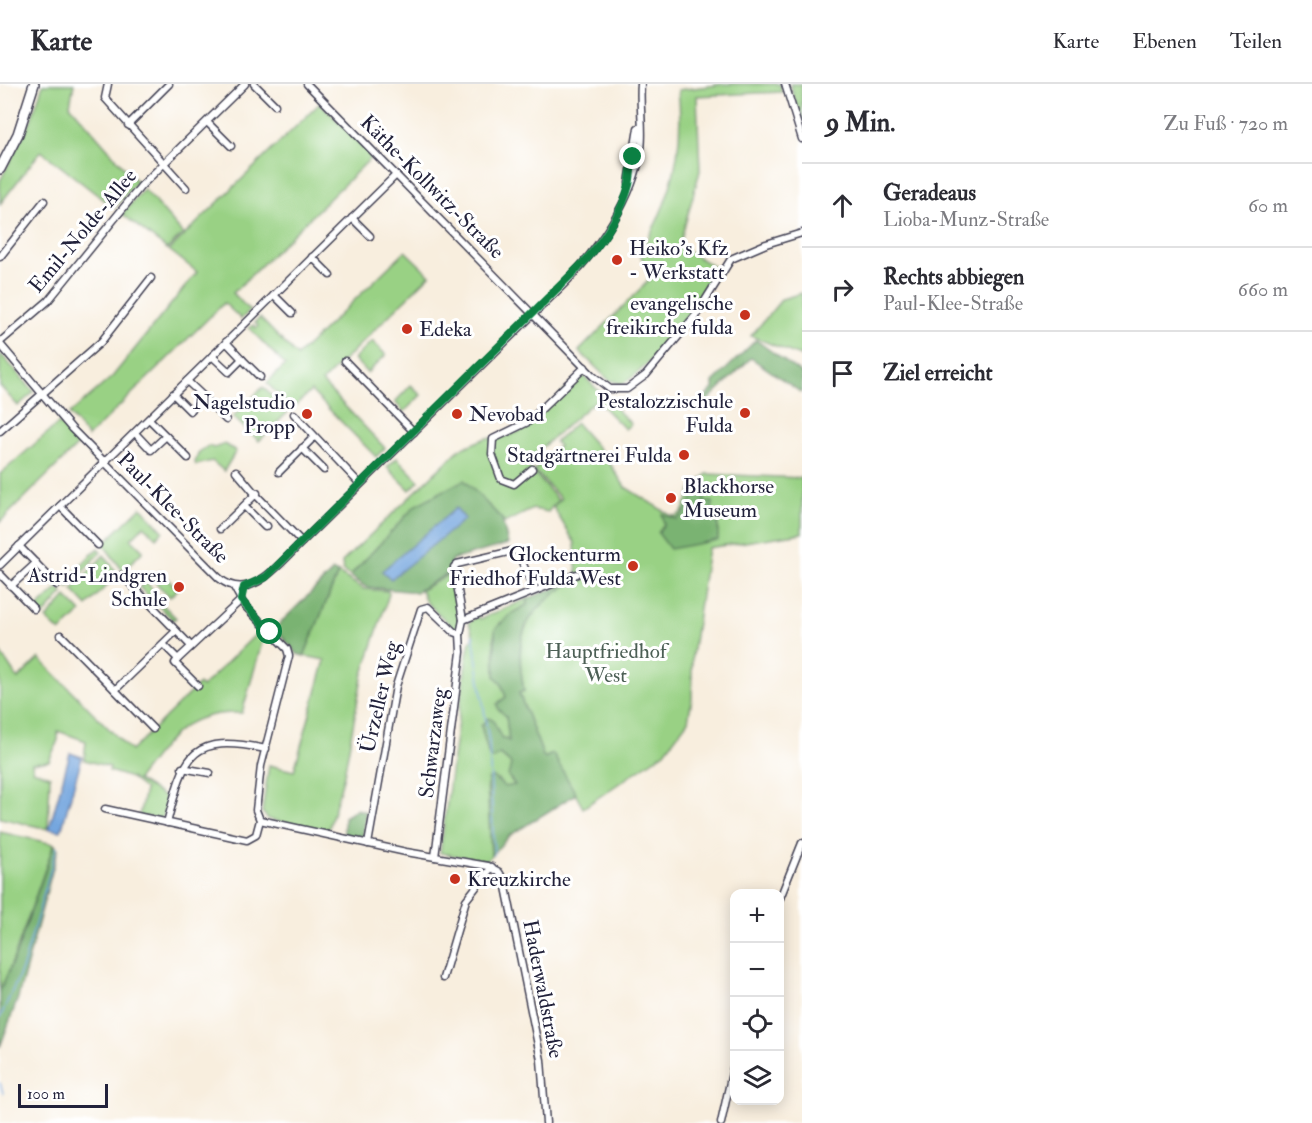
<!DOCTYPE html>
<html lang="de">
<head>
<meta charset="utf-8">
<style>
	:root { --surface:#fff; --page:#f2f2f3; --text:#2b2b33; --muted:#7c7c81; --line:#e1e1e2 }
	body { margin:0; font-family:"IM FELL Double Pica",serif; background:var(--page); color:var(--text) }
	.controls { position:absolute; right:18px; bottom:18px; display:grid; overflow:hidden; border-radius:12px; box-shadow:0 3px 15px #0003 }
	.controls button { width:54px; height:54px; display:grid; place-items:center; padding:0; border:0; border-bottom:2px solid var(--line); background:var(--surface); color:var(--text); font:30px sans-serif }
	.scale { position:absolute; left:18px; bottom:15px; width:90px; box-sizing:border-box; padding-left:6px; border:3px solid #22223b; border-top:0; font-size:16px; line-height:21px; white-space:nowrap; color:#22223b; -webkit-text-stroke:4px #fff; paint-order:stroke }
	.stop { position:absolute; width:18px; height:18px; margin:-14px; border:4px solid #0b8043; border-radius:50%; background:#fff }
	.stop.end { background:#0b8043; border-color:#fff; box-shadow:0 2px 6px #0008 }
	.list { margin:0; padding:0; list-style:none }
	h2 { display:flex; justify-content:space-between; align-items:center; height:78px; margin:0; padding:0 24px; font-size:26px }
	h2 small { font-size:20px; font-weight:400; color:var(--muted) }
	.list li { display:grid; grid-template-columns:39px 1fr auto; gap:18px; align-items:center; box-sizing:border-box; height:84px; padding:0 24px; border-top:2px solid var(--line) }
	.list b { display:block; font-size:22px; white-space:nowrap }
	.list p { margin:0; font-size:20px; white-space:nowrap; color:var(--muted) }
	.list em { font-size:20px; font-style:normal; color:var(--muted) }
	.icon { flex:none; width:33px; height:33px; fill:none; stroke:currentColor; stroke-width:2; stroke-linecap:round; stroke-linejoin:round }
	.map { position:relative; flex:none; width:802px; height:1039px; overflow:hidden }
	header { display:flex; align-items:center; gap:36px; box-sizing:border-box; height:84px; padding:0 30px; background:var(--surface); border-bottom:2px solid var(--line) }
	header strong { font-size:28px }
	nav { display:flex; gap:33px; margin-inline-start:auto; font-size:21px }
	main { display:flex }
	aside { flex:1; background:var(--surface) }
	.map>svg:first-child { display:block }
	.green { fill:#99d184; stroke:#5e7a60; stroke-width:1.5 }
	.forest { fill:#7ab372; stroke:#4e6a56; stroke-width:1.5 }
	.water { fill:#73a5de; stroke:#4a648c; stroke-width:1.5 }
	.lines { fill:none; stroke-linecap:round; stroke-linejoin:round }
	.stream { stroke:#73a5de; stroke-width:1.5 }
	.street-casing { stroke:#424153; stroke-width:9 }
	.secondary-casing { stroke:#424153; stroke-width:12 }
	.street { stroke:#fff; stroke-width:6 }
	.secondary { stroke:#fff; stroke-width:9 }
	.route { stroke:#0b8043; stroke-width:8 }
	.poi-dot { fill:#c8321e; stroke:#fff; stroke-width:2 }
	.labels { text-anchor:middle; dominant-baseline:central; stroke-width:6; stroke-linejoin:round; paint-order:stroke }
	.street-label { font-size:21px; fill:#22223b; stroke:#fff }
	.poi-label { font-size:21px; fill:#22223b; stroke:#fff; text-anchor:end }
	.park-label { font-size:21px; fill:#4c5f55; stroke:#fff }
</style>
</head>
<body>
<header>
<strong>Karte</strong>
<nav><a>Karte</a><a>Ebenen</a><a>Teilen</a></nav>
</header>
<main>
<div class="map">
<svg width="802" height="1039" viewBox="0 0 802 1039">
	<rect width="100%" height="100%" fill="#fff"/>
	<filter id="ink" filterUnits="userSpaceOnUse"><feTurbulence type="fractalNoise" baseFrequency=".0167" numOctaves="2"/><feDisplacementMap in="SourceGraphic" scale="12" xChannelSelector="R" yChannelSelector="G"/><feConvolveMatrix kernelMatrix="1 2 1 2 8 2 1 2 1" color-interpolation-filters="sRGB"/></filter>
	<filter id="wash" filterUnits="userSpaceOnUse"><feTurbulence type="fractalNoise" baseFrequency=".008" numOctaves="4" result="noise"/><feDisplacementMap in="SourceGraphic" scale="24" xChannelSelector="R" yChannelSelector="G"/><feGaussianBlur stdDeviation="1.35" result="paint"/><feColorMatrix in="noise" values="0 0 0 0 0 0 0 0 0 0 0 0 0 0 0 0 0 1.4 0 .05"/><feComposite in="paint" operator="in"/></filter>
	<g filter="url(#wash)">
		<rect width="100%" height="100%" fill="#f8eede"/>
		<g class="green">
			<polygon points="43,0 74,0 70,21 137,98 114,124 41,67 0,120 0,97 31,36"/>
			<path d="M725,0H780L782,8L697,12L700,87L679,162L718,185C699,217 654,283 622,300L609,296L579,267L656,189L642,175L640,168C671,119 685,64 678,6Z"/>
			<polygon points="790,0 802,0 802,39"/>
			<polygon points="320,19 373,72 233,209 250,227 241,235 224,219 88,353 69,330 112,293 197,188 169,166"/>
			<polygon points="144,105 183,150 167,165 122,130"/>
			<polygon points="405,167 430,191 322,298 385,364 376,373 311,307 292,325 267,299 285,281 249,244 253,241 256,244 258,242 255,238 260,234 297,272"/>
			<polygon points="802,209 802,273 751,252 782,215"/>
			<polygon points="372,257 386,271 367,289 354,275"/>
			<polygon points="0,269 34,308 18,322 0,302"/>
			<polygon points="582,290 631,340 625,345 596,316 525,378 558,416 548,428 533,425 504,439 502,435 416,421 350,492 343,487 342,478 460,365 486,354 500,354 521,347"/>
			<polygon points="411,301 421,311 404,328 395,318"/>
			<polygon points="263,303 288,328 259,357 233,333"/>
			<polygon points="59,339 79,360 0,438 0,390"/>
			<path d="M576,339L605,372L625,403L670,431L676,432L682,428L693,403L707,390L802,394V449L708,464L692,572V614L688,637L665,668L583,724L553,670L544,674L519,609L524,607C513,545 526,528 577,494L575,459L553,423L561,415L534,386L559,362L555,358Z"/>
			<polygon points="225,360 236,367 224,387 212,377 196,381 195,378 199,368 208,362 214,364"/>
			<polygon points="397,374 419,397 410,406 387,383"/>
			<polygon points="141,423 163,447 156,454 144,442 131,455 143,467 123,487 103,460"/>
			<polygon points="98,464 101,468 68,504 63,499"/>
			<polygon points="104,471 118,490 87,522 72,506"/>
			<polygon points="160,487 178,505 170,513 152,495"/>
			<polygon points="453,488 461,542 457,547 426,518 421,506"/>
			<polygon points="338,489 364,505 388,507 389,510 362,593 344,691 328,748 268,735 262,728 269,681 294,687 325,576 304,572"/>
			<polygon points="146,498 164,517 162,520 176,534 173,536 139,503"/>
			<polygon points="58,504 63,509 43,532 36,525"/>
			<polygon points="66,513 81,528 60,548 46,535"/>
			<polygon points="527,515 529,520 500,539 494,552 495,592 501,599 506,613 500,617 506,631 509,657 481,642 489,672 499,670 511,680 510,695 515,701 505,704 498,696 487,700 491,772 486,777 440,769 467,571 470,557 474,554 469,539 478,532 480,535"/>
			<path d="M259,547L265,548L242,629C183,627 171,653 137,696L168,715L162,735L139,732L145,706L131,694L109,687L110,683L84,676L86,657L58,647V656L49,677L32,679L33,686L50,692L48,745L0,734V568L18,595L39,574L131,667L199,600L202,603Z"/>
			<polygon points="0,748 54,760 3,904 0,907"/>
		</g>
		<g class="forest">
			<polygon points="756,256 802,290 802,309 751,274 706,318 703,315 713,305 713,298"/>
			<polygon points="464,396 502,435 508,460 451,476 452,487 416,508 366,503 350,492 416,421"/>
			<path d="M704,397L707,404L704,418H713L711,435L718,436V456L670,465L658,449L664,440L662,430L677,435C691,426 692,408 704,397Z"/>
			<polygon points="333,487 338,489 304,572 297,570 275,544"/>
			<path d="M573,497C524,529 513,549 524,607L519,609L544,674L553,670L576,710L509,752L491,772L488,695L493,693L505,703L515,701L508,692L511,680L500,670L493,675L489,672L481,642L488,634L493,636L501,653L509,657L506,632L498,625L497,620L506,613L501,599L495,592V545L512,529L528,520L527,515Z"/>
			<polygon points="357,725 366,728 363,753 344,751 344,733"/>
			<polygon points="54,760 58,765 18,914 0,963 0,907 18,865"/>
		</g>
		<g class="water">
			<polygon points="456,424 465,435 391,495 382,487"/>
			<polygon points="70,669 82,673 61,747 49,745"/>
		</g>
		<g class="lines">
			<g class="stream">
				<polyline points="473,551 489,658 494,771"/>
				<polyline points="0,934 23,883 57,763"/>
				<polyline points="0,999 3,1009"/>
			</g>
		</g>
	</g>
	<g filter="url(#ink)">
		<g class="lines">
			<g class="street-casing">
				<g id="street">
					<polyline points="108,0 105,14 186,104"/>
					<polyline points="254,0 275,21"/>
					<polyline points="307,0 593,292 610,305 627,305 646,291 696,231 731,175 766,160 802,149"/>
					<polyline points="785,0 802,55"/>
					<polyline points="207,38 231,62"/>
					<polyline points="128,41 169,0"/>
					<polyline points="629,99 638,44"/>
					<polyline points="352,134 370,152"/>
					<polyline points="0,173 44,117"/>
					<polyline points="312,173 330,191"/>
					<polyline points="274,211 292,229"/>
					<polyline points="0,258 48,217 141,102 245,0"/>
					<path d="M0,260L72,345L219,494C250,521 281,478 302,458L564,200C598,166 634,114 641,65C644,44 639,22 641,0"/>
					<polyline points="212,272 229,288 242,275 226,258"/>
					<polyline points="242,275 260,293"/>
					<polyline points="345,277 414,348"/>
					<polyline points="173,310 190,327 204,313 187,297"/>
					<polyline points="204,313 226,336"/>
					<polyline points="294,330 360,400"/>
					<polyline points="149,335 188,374"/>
					<polyline points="0,347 101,258 151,194"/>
					<polyline points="135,349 151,366 166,352"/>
					<polyline points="302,364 324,386"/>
					<polyline points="532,385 514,400 501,395 492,370 493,355 528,338 585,283"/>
					<polyline points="236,387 258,413 302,458"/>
					<polyline points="279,388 314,353"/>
					<polyline points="60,422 98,461"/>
					<polyline points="244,422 265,443 267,442"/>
					<polyline points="220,445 257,409"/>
					<polyline points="19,462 57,501"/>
					<polyline points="0,481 396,91"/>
					<polyline points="0,490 34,525"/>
					<polyline points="122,491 191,562"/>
					<polyline points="11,502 36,479"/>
					<polyline points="463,536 454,483 457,480 517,466 534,506"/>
					<polyline points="460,550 463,536 577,490"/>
					<polyline points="61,551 115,606"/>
					<polyline points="163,560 178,575 175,579 198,602"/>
					<polyline points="178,575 241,516"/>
					<polyline points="153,645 115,606 176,547"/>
					<polyline points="182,684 210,689"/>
					<polyline points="105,725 247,756 256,751 260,736 256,726 261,682 289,572 287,565 244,521 234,503"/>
					<polyline points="260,736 406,768 488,782 499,788 505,798 541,976 546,1039"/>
					<path d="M167,739C185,671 189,649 266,665"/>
					<polyline points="368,760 396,602 421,525 428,523 454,548 460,550"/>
					<polyline points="435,773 461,568 460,550"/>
					<polyline points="780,814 802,759"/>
					<polyline points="443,894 466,816 492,783"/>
					<polyline points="721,1039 734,980"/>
				</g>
			</g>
			<g class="secondary-casing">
				<polyline id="secondary" points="0,85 18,50 34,0"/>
			</g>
			<use href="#street" class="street"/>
			<use href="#secondary" class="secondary"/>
		</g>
	</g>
	<g class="lines" filter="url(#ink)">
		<path class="route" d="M270,548L241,516L244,503L266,493L586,176C604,155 622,128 629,101C631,92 631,82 633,73"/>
	</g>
	<g class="poi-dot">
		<circle cx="617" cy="176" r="6"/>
		<circle cx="745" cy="231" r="6"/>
		<circle cx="407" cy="245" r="6"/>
		<circle cx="745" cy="329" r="6"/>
		<circle cx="307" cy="330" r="6"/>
		<circle cx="457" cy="330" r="6"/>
		<circle cx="684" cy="371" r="6"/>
		<circle cx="671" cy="414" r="6"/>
		<circle cx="633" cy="482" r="6"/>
		<circle cx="179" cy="503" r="6"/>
		<circle cx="455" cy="795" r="6"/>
	</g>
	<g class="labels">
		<g class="street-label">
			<text transform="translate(432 103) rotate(45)">Käthe-Kollwitz-Straße</text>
			<text transform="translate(83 147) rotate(-50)">Emil-Nolde-Allee</text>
			<text transform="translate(173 424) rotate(45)">Paul-Klee-Straße</text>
			<text transform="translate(380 613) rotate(-77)">Ürzeller Weg</text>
			<text transform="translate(433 659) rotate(-83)">Schwarzaweg</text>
			<text transform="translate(543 905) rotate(79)">Haderwaldstraße</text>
		</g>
		<g class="poi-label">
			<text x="629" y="164" text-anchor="start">Heiko's Kfz<tspan x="629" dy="24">- Werkstatt</tspan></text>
			<text x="733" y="219">evangelische<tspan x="733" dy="24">freikirche fulda</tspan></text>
			<text x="419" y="245" text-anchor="start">Edeka</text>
			<text x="733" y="317">Pestalozzischule<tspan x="733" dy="24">Fulda</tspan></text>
			<text x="295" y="318">Nagelstudio<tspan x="295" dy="24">Propp</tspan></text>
			<text x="469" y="330" text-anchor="start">Nevobad</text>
			<text x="672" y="371">Stadgärtnerei Fulda</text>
			<text x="683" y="402" text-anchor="start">Blackhorse<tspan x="683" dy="24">Museum</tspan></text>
			<text x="621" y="470">Glockenturm<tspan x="621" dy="24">Friedhof Fulda West</tspan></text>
			<text x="167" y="491">Astrid-Lindgren<tspan x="167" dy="24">Schule</tspan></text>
			<text x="467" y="795" text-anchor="start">Kreuzkirche</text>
		</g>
		<g class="park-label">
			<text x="606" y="567">Hauptfriedhof<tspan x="606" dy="24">West</tspan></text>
		</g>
	</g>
</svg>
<div class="controls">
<button>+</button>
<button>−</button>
<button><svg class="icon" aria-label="locate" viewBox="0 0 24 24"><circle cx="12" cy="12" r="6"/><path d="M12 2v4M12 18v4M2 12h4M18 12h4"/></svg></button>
<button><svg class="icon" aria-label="layers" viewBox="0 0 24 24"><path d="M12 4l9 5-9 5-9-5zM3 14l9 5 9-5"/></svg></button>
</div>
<div class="scale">100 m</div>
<div class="stop" style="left:270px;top:548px"></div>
<div class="stop end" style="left:633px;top:73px"></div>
</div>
<aside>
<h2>9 Min.<small>Zu Fuß · 720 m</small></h2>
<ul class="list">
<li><svg class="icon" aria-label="ahead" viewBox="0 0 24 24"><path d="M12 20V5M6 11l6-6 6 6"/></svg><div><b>Geradeaus</b><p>Lioba-Munz-Straße</p></div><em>60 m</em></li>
<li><svg class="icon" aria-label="right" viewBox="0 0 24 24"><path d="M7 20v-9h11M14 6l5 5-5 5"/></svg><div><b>Rechts abbiegen</b><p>Paul-Klee-Straße</p></div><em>660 m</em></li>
<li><svg class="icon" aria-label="arrive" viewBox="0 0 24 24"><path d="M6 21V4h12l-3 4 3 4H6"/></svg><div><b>Ziel erreicht</b></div></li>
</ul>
</aside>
</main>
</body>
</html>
